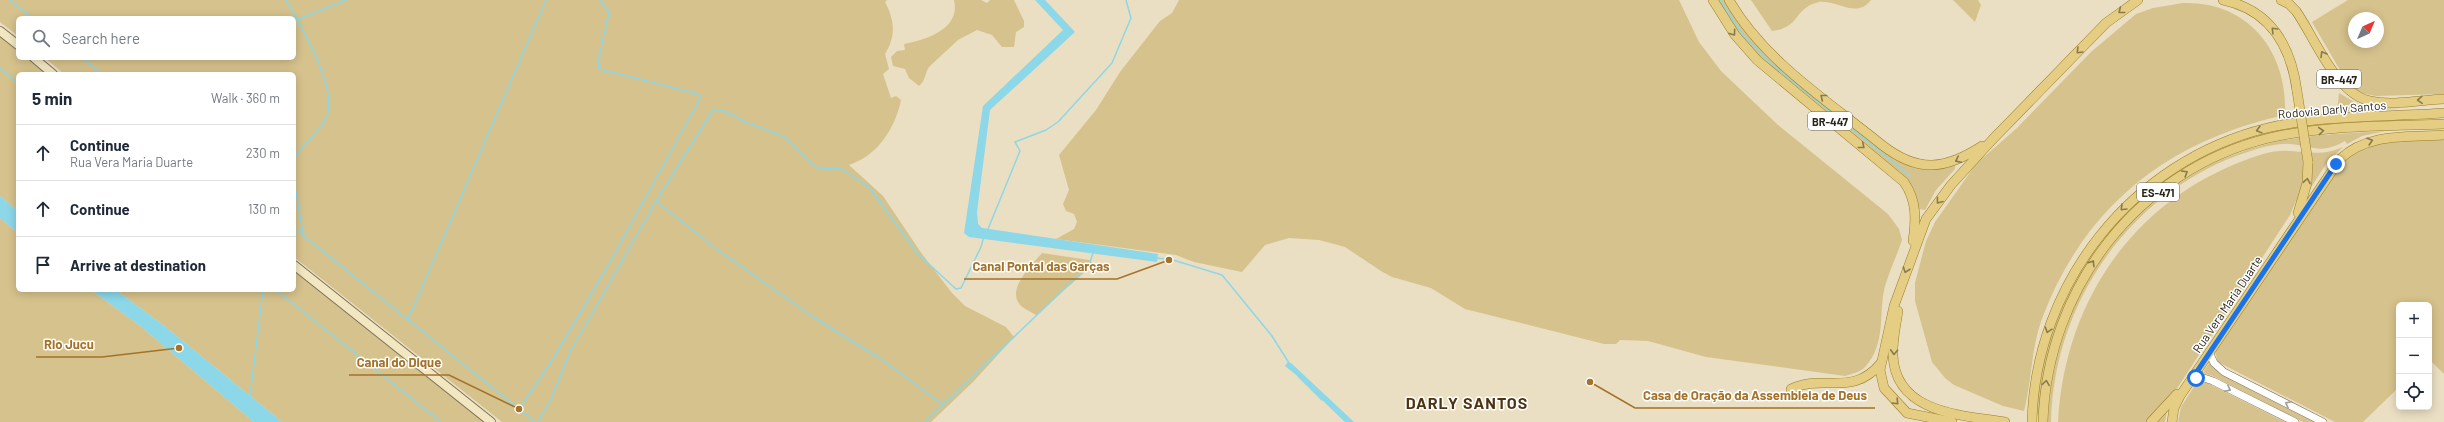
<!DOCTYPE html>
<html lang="en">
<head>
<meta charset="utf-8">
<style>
	:root { --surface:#fff; --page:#f2f2f3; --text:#1f2937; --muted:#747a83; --line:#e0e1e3 }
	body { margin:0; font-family:Barlow,sans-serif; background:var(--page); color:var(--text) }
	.controls { position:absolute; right:12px; bottom:12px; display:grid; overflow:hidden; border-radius:6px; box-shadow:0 2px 10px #0003 }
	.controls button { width:36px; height:36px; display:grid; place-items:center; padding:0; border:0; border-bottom:1px solid var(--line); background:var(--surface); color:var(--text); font:20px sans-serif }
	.compass { position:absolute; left:2348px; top:12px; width:36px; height:36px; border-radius:50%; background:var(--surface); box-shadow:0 2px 10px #0003; rotate:44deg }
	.stop { position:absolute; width:12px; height:12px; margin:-9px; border:3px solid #1a73e8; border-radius:50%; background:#fff }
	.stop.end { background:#1a73e8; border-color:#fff; box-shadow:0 1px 4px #0008 }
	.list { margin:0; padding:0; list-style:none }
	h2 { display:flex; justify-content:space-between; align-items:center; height:52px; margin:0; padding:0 16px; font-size:17px }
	h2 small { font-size:13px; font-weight:400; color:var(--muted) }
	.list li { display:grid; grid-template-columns:26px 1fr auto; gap:12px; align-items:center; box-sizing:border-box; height:56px; padding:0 16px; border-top:1px solid var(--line) }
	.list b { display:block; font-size:15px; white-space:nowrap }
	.list p { margin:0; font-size:13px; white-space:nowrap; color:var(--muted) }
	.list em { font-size:13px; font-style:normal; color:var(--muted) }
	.icon { flex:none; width:22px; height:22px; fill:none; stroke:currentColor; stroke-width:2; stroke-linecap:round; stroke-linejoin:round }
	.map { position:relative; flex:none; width:2444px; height:422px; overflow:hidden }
	.search { position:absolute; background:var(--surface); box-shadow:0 2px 10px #0003; left:16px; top:16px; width:280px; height:44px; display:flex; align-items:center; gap:10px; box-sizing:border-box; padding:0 14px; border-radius:6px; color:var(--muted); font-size:15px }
	.panel { position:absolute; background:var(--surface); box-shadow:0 2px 10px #0003; left:16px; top:72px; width:280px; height:220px; border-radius:6px }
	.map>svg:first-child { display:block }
	.green { fill:#d6c28c; fill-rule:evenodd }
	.water { fill:#8cd7e8 }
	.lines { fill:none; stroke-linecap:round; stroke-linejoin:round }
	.stream { stroke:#8cd7e8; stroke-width:1.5 }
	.tertiary-casing { stroke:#7d7359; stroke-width:8 }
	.secondary-casing { stroke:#7d7359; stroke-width:10 }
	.primary-casing { stroke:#987e28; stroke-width:10 }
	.tertiary { stroke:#fff; stroke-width:7 }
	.secondary { stroke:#f2e7c1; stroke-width:8 }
	.primary { stroke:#e5ce83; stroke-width:9 }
	.primary-bridge-casing { stroke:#987e28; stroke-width:10; stroke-linecap:butt }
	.primary-bridge { stroke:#e5ce83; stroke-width:9 }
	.oneway { stroke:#877a4e }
	.oneway2 { stroke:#9f9d98 }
	.route { stroke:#1a73e8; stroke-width:5 }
	.labels { text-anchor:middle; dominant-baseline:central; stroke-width:3; stroke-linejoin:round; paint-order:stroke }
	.shield { fill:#fff; stroke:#69665f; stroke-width:1 }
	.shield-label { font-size:11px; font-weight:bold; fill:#29251a }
	.street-label { font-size:12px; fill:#29251a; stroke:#fff }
	.district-label { font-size:16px; font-weight:bold; letter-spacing:1px; fill:#4c3411; stroke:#fff }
	.leader { fill:none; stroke:#a47228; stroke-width:1.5 }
	.callout-dot { fill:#a47228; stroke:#fff; stroke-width:1.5 }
	.callout-label { font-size:13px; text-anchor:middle; font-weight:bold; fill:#a47228; stroke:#fff; stroke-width:3; stroke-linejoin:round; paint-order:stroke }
</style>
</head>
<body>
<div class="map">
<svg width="2444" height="422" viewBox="0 0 2444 422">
	<rect width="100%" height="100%" fill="#eadfc3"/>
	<g class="green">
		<path d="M0,0H887L885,2C895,21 896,36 885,54L889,69L883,74L891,98L896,96L901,100C895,129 877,156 849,165L883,196L922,254L952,293L965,306L1006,327L1014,337L973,382L931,422H502L294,257V74H64L45,58H294V18H18V36L0,22Z"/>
		<path d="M954,0H981L987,3L990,0H1014L1024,21V27L1016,32L1014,47H1002L992,35L977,30L958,40L931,65C924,71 927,80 919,86L909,78L905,69L893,66L891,57L897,51L905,50L904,44C926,40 961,29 954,0Z"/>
		<path d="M1179,0H1679L1699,42L1721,71L1778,125L1888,214L1899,229L1902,240C1897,255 1890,270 1885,286C1878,313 1887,343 1865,367C1861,372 1851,374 1845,376L1706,357L1648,341L1620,340L1616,344H1604L1465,309L1431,288L1392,277L1381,271L1345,247L1319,240L1289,238L1265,245L1242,272L1194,262L1176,255L1056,239L1074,229L1077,222L1074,214L1066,211L1063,204L1069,190L1059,155L1096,110L1120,72L1160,21L1172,13Z"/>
		<polygon points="1716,0 1725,0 1740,24 1895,158 1955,166 1955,169 1936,190 1925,210 1919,209 1915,197 1903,176 1776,73 1748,47"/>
		<path d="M1751,0H1871C1857,19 1837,0 1819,2C1793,8 1801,28 1772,31Z"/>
		<polygon points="1953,0 1978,0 1981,5 1975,22"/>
		<path d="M2348,0H2444V94L2376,96L2361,93L2347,82L2312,22ZM2354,18H2378V42H2354Z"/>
		<path d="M2183,3C2248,1 2288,51 2285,115C2170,140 2086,204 2043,316C2031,347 2032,380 2024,411L2003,406L1954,385L1945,378L1932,362L1915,301V283L1926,241L1935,222L1976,164L2017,128L2091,52L2136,14L2153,8Z"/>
		<polygon points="0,32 18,47 18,58 32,58 51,74 18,74 18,211 0,196"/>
		<polygon points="2339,93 2363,107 2400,109 2337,112"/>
		<path d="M2405,118V123L2245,142L2132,210L2093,255L2069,297L2049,354L2040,410L2036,418C2042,286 2128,173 2255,135C2302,120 2356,121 2405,118Z"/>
		<path d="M2386,131L2362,136L2347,144L2345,141C2320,155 2314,146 2290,144C2280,143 2269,146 2260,148C2137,183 2054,296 2051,422H2048C2050,295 2138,180 2260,146C2301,134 2344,134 2386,131Z"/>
		<path d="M2444,139V374L2429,359V305H2399V387L2363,422H2335L2218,362L2215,351L2335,171C2340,166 2345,159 2350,155C2377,138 2414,141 2444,139Z"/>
		<path d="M2343,147L2326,164L2306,195L2296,201L2290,215L2176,390L2169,402L2165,422H2058C2065,295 2140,192 2263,154C2294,144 2312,161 2343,147Z"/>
		<polygon points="0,218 18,233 18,290 91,290 139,325 254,422 0,422"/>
		<path d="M1042,253L1089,260L1094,264L1036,315C1030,311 1021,308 1018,302C1009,286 1033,264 1042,253Z"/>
		<polygon points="294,268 488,422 282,422 167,328 116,290 294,290"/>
		<polygon points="2209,363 2219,372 2316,422 2303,422 2213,376 2203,373"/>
		<polygon points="2197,382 2207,383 2285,422 2178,422 2181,407"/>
	</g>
	<g class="water">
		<polygon points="1035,0 1045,0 1075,32 990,110 977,212 978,224 982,228 1158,254 1157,262 969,237 964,233 983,106 1063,30"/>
		<polygon points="0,196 18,211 18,233 0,218"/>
		<polygon points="91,290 116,290 167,328 282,422 254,422 139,325"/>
		<polygon points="1288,362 1291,363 1354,422 1345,422 1295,374 1285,366"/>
	</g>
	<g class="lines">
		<g class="stream">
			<polyline points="10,0 33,18"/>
			<path d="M286,0C300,26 338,86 327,116C321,132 302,143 294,159"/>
			<polyline points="1720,0 1743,35 1769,62 1910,176"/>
			<polyline points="296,20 346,0"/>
			<polyline points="82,58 102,74"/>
			<polyline points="0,68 18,83"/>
			<polyline points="294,182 304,237"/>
			<polyline points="657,202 714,247 813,317 878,357 944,405"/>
			<polyline points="294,228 535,422"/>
			<polyline points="988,229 1020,151 1015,142 1046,130 1058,122 1112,63 1131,18 1126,0"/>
			<polyline points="1157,258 1173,260 1222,275 1272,336 1289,363"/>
			<polyline points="276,290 441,422"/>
			<polyline points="408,320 546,0"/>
			<polyline points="1299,377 1322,400"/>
			<polyline points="250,397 263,290"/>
			<polyline points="519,409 553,359 606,269 700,99 700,96 694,93 599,69 598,62 609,12 600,0"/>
			<polyline points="538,422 551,399 570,352 658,198 713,110 722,110 748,123 783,136 817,168 842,169 869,187 918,254 956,289 961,288 981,247 984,236"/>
			<polyline points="925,422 1082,272 1090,262 1093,253"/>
		</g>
		<g class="tertiary-casing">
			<g id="tertiary">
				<polyline points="2209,352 2214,363 2224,372 2323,422"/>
				<polyline points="2192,379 2204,378 2213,381 2295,422"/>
			</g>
		</g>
		<g class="secondary-casing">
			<g id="secondary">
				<polyline points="0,31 18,45"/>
				<polyline points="34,58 53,74"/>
				<polyline points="294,265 491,422"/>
			</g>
		</g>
		<g class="primary-casing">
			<g id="primary">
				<path d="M1713,0L1735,35L1757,60L1904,182C1917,201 1916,219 1913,241"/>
				<path d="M1729,0C1764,61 1828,101 1882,145C1918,173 1945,170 1982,146"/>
				<path d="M2223,0C2271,10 2291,46 2297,91"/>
				<path d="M2281,0L2289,4L2296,11C2315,38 2336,94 2370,101C2393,106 2421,100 2444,99"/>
				<polyline points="2298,213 2307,183 2308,162"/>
				<path d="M1898,311C1896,325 1892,342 1893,356C1896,414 1963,415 2005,422"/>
				<path d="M1791,389C1824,373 1852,398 1881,363"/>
				<polyline points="1952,422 1907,413 1884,388 1880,370 1894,306 1926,219 1951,185 1992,140 2106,23 2138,0"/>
				<path d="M2032,422C2035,284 2132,161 2267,128C2324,115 2385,117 2444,113"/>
				<path d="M2043,422C2047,288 2138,170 2269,138C2325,125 2386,126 2444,124"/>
				<polyline points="2151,422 2177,394"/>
				<path d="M2172,422L2174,408L2180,396L2340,159C2369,132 2408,138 2444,135"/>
			</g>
		</g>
		<use href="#tertiary" class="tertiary"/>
		<use href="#secondary" class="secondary"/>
		<use href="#primary" class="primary"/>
		<g class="primary-bridge-casing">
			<polyline id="primary-bridge" points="2297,91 2308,162"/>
		</g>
		<use href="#primary-bridge" class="primary-bridge"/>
	</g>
	<defs><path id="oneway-chevron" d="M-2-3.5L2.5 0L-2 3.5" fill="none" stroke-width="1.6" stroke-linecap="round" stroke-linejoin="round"/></defs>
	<g class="oneway">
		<use href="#oneway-chevron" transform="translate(2121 11) rotate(142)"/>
		<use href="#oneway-chevron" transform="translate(2274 30) rotate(-135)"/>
		<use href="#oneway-chevron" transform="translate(1733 33) rotate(54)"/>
		<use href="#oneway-chevron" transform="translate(2079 51) rotate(135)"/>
		<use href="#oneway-chevron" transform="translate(2323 54) rotate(-121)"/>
		<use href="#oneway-chevron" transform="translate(1823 97) rotate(-141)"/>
		<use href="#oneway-chevron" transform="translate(2420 100) rotate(177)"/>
		<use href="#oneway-chevron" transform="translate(2259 130) rotate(165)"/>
		<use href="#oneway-chevron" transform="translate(2321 131) rotate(-5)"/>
		<use href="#oneway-chevron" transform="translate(2370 141) rotate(-17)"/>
		<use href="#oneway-chevron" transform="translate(1862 146) rotate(39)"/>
		<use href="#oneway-chevron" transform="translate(1958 160) rotate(154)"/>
		<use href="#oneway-chevron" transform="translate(2185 173) rotate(-31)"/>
		<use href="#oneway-chevron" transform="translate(2307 181) rotate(-81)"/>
		<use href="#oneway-chevron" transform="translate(1939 201) rotate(127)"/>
		<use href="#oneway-chevron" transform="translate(2123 208) rotate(135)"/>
		<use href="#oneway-chevron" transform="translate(2092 263) rotate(-57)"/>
		<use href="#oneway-chevron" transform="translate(1906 270) rotate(109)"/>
		<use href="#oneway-chevron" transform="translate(2048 330) rotate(108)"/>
		<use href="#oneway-chevron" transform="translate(1894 352) rotate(93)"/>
		<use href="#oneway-chevron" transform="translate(2046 383) rotate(-82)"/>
		<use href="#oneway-chevron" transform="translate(1896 402) rotate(46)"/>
	</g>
	<g class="oneway2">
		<use href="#oneway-chevron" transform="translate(2228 389) rotate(27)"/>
		<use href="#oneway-chevron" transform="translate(2288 404) rotate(-153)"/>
	</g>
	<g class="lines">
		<polyline class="route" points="2196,378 2192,379 2336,164"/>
	</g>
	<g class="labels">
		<g class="shield">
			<rect x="2317" y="70" width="44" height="18" rx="3"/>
			<rect x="1808" y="112" width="44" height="18" rx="3"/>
			<rect x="2137" y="183" width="42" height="18" rx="3"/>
		</g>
		<g class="shield-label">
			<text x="2339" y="79">BR-447</text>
			<text x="1830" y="121">BR-447</text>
			<text x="2158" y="192">ES-471</text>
		</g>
		<g class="street-label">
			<text transform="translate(2332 109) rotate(-5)">Rodovia Darly Santos</text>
			<text transform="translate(2227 304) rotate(-56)">Rua Vera Maria Duarte</text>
		</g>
		<g class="district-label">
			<text x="1467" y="402">DARLY SANTOS</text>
		</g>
	</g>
	<path class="leader" d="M1169 260L1117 279H964M179 348L102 357H36M519 409L449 375H349M1590 382L1635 408H1875"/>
	<g class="callout-dot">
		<circle cx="1169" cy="260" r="4"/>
		<circle cx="179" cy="348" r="4"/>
		<circle cx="519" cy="409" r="4"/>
		<circle cx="1590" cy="382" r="4"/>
	</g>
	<g class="callout-label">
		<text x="1041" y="271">Canal Pontal das Garças</text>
		<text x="69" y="349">Rio Jucu</text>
		<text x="399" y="367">Canal do Dique</text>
		<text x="1755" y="400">Casa de Oração da Assembleia de Deus</text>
	</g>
</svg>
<div class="controls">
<button>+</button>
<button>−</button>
<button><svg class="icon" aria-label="locate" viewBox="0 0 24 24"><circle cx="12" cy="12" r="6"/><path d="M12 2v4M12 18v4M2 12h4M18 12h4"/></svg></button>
</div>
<svg class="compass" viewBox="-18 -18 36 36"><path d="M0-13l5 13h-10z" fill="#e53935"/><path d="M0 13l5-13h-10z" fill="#747a83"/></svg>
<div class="stop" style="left:2196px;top:378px"></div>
<div class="stop end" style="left:2336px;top:164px"></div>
<div class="search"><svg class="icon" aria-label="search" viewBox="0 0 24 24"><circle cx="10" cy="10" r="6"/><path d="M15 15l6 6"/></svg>Search here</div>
<section class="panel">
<h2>5 min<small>Walk · 360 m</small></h2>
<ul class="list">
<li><svg class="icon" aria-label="ahead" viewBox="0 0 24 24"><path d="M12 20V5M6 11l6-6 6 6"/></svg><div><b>Continue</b><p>Rua Vera Maria Duarte</p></div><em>230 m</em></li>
<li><svg class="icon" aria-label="ahead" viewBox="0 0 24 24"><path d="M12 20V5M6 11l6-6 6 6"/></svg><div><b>Continue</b></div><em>130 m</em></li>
<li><svg class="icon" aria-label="arrive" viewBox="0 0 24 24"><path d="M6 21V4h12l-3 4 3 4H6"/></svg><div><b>Arrive at destination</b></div></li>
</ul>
</section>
</div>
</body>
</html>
